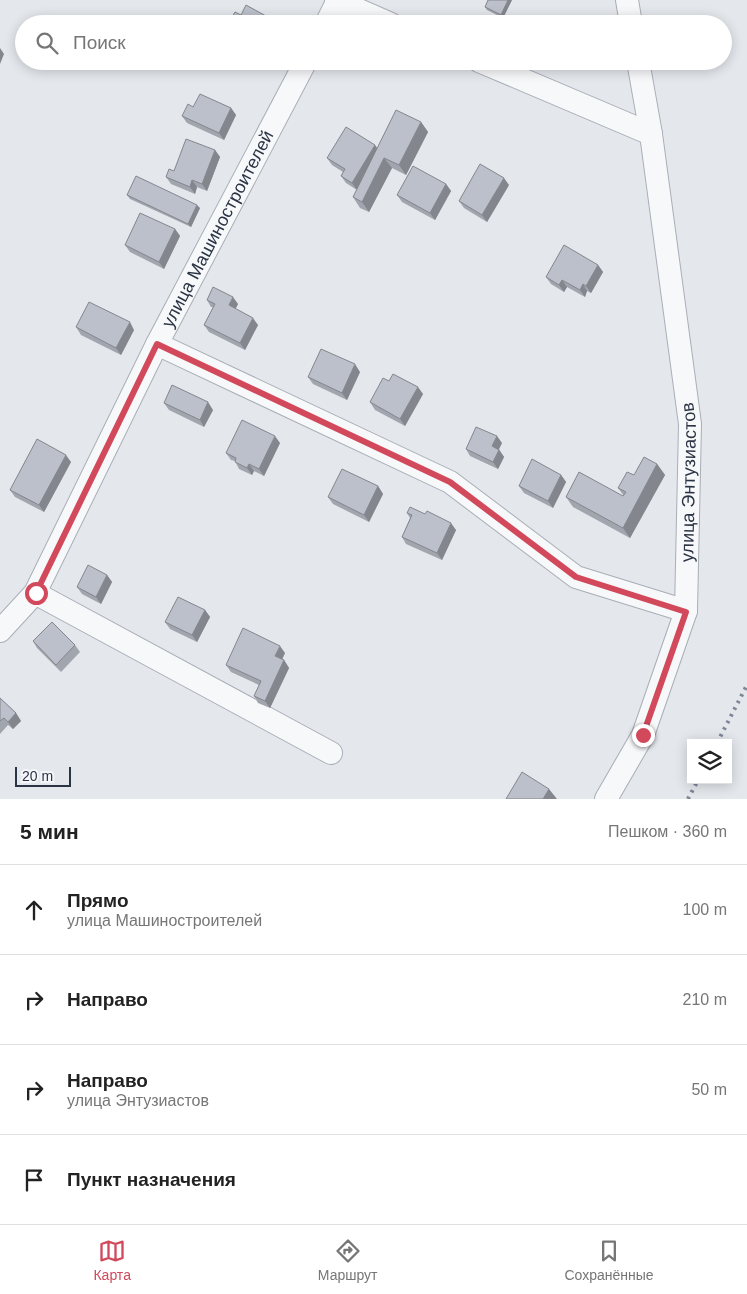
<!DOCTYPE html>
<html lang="ru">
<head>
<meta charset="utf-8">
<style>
	:root { --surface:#fff; --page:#f6f6f6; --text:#222; --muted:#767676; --line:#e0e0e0; --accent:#d1495b }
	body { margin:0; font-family:Arial,sans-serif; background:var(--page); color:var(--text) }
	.controls { position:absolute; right:15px; bottom:15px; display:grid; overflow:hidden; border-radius:0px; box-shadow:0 2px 12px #0003 }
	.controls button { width:45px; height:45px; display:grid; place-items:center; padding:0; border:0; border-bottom:1px solid var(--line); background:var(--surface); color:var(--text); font:25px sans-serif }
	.scale { position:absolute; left:15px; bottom:12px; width:56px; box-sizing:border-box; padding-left:5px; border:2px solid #2b3445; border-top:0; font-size:14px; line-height:18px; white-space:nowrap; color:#2b3445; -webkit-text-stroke:4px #f4f6f9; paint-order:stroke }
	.stop { position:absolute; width:15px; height:15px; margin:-11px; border:4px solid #d1495b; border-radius:50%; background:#fff }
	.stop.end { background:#d1495b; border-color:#fff; box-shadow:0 1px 5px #0008 }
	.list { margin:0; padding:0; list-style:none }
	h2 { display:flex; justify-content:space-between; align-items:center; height:65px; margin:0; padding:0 20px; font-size:21px }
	h2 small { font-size:16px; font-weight:400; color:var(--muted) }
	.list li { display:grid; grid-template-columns:32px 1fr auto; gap:15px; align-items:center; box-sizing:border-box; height:90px; padding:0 20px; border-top:1px solid var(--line) }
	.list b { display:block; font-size:19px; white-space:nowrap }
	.list p { margin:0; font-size:16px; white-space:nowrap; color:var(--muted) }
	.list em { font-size:16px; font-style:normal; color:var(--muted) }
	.icon { flex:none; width:28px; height:28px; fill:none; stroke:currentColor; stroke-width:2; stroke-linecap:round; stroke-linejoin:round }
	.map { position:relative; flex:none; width:747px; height:799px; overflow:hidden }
	.search { position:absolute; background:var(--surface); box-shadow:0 2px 12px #0003; left:15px; right:15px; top:15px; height:55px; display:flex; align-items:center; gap:12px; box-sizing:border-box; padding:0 18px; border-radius:28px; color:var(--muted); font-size:19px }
	.sheet { height:425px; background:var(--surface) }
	nav { display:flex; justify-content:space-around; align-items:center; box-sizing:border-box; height:70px; border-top:1px solid var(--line); background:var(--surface); font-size:14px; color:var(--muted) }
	nav a { display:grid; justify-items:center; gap:2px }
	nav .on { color:var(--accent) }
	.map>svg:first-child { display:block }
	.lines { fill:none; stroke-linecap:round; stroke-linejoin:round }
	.minor-casing { stroke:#a9aeb7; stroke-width:24 }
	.minor { stroke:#f7f8fa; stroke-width:22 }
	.rail { stroke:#7d8696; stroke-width:4; stroke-dasharray:2.5 5; stroke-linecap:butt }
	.wall { fill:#a1a5ae }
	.shaded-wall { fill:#83868d }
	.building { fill:#bbc0ca; stroke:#83868d }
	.route { stroke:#d1495b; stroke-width:6 }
	.labels { text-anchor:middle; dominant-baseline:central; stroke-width:4.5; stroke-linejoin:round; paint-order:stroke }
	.street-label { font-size:18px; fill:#2b3445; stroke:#f4f6f9 }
</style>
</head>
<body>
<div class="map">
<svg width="747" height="799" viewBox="0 0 747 799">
	<rect width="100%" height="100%" fill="#e4e7ec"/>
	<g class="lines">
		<g class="minor-casing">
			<g id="minor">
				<polyline points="336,0 391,24"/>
				<polyline points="627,0 631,24"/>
				<polyline points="326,24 338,0"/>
				<polyline points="479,61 651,134"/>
				<polyline points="157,344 450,482 576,577 686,611"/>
				<polyline points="35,593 331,753"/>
				<path id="s1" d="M0,631L35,593L157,344L306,61"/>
				<path id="s2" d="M606,799L643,735L686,611L690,424L651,134L638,61"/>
			</g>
		</g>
		<use href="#minor" class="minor"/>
		<g class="rail">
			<polyline points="717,743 747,685"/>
			<polyline points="688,799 698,780"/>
		</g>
	</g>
	<g class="wall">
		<polygon points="512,0 503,18 487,10 485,7"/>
		<polygon points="193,107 231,108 236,115 224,140 187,123 182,116"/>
		<polygon points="421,122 428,132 406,175 392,168 369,212 360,208 353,197 357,190 346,183 341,176 343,172 332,165 327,158 378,148"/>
		<polygon points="215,150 220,157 207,191 197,187 195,194 171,184 166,177 174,171"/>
		<polygon points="446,184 451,191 435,220 402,202 397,195"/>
		<polygon points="509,185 487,222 464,208 459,201"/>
		<polygon points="127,195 200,208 191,227 130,199"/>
		<polygon points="175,229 180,236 164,269 130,252 125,245"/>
		<polygon points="598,265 603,272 591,293 587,291 585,297 567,287 564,292 551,284 546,277"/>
		<polygon points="207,300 238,304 235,309 258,325 245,350 209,332 204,325 213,307 211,307"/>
		<polygon points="76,327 134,330 121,355 81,335"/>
		<polygon points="360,372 347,400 313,384 308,377"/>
		<polygon points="389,381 423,394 405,426 375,410 370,402"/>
		<polygon points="164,403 213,410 204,427 169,410"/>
		<polygon points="280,443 264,476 254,471 252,475 239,469 235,461 231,460 226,453"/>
		<polygon points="502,443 499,449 504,457 498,469 470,456 466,449"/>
		<polygon points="71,462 44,512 15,497 10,490"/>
		<polygon points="657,464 665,475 630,538 573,507 566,497 624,496 618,488 634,475"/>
		<polygon points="561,475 566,482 553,508 524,493 519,486"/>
		<polygon points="378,486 383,494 369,522 333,504 328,497"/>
		<polygon points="407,513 425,514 456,530 442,560 406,544 402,537 410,518"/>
		<polygon points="107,575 112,582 101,604 82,594 77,587"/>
		<polygon points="205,610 210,617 197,642 170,629 165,622"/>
		<polygon points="33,641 75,645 80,652 61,672 37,648"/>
		<polygon points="285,653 282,660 284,660 289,668 270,708 258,703 254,696 259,685 231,672 226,665"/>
		<polygon points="0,698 16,713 21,721 13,729 8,725 0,734"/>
	</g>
	<g class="shaded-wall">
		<polygon points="508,0 512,0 503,18 501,15"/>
		<polygon points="0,48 4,54 0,64"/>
		<polygon points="231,108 236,115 224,140 219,133"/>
		<polygon points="421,122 428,132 406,175 399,165"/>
		<polygon points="375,145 380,152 357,190 352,183"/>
		<polygon points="215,150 220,157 207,191 202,184"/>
		<polygon points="384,158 392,168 369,212 362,202"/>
		<polygon points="504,178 509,185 487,222 482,215"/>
		<polygon points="192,180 197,187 195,194 190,187"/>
		<polygon points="446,184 451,191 435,220 430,213"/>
		<polygon points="197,205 200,208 191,227 188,224"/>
		<polygon points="175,229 180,236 164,269 159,262"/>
		<polygon points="598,265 603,272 591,293 586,286"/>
		<polygon points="562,280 567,287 564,292 559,285"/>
		<polygon points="583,284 587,291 585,297 580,290"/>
		<polygon points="233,297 238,304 234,312 229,305"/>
		<polygon points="253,318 258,325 245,350 240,343"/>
		<polygon points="130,322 134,330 121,355 116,348"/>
		<polygon points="355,364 360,372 347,400 342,393"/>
		<polygon points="418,387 423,394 405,426 400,419"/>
		<polygon points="208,402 213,410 204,427 200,420"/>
		<polygon points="275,436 280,443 264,476 259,469"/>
		<polygon points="497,436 502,443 497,453 492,446"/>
		<polygon points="499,450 504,457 498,469 493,462"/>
		<polygon points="66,455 71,462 44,512 39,505"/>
		<polygon points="249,464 254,471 252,475 247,468"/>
		<polygon points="657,464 665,475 630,538 623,528"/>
		<polygon points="561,475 566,482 553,508 548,501"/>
		<polygon points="378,486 383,494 369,522 364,515"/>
		<polygon points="451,523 456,530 442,560 437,553"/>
		<polygon points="107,575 112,582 101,604 96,597"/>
		<polygon points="205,610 210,617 197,642 192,635"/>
		<polygon points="280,646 285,653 280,663 275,656"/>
		<polygon points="284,660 289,668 270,708 265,701"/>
		<polygon points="16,713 21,721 13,729 8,722"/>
		<polygon points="549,789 557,799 543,799"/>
	</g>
	<g class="building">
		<polygon points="488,0 508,0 501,15 485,7"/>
		<polygon points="246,5 275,21 274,24 228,24 235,12 241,15"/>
		<polygon points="200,94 231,108 219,133 182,116 188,104 193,107"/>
		<polygon points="396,110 421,122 399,165 384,158 362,202 353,197"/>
		<polygon points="346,127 375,145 352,183 341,176 345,169 327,158"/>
		<polygon points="186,139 215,150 202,184 192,180 190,187 166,177 169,169 174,171"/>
		<polygon points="480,164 504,178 482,215 459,201"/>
		<polygon points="413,166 446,184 430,213 397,195"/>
		<polygon points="136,176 197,205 188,224 127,195"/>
		<polygon points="140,213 175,229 159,262 125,245"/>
		<polygon points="564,245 598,265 586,286 583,284 580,290 562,280 559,285 546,277"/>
		<polygon points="213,287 233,297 229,305 253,318 240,343 204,325 215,304 207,300"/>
		<polygon points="89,302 130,322 116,348 76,327"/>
		<polygon points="321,349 355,364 342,393 308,377"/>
		<polygon points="393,374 418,387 400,419 370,402 383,378 389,381"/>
		<polygon points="172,385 208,402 200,420 164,403"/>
		<polygon points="242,420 275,436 259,469 249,464 247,468 235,462 236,458 226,453"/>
		<polygon points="476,427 497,436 492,446 499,450 493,462 466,449"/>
		<polygon points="37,439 66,455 39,505 10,490"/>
		<polygon points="644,457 657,464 623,528 566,497 579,472 623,496 626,492 618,488 627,472 634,475"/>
		<polygon points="532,459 561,475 548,501 519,486"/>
		<polygon points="342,469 378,486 364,515 328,497"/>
		<polygon points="410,507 425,514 427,511 451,523 437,553 402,537 412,515 407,513"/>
		<polygon points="88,565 107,575 96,597 77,587"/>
		<polygon points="178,597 205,610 192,635 165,622"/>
		<polygon points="52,622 75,645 56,665 33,641"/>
		<polygon points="243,628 280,646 275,656 284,660 265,701 254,696 261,681 226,665"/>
		<polygon points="0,698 16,713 8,722 4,718 0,721"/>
		<polygon points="522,772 549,789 543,799 506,799"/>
	</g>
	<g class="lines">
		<polyline class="route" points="36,593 157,344 450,482 576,577 686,612 643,735"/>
	</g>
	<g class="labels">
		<g class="street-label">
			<text stroke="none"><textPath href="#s1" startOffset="459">улица Машиностроителей</textPath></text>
			<text stroke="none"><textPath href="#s2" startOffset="334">улица Энтузиастов</textPath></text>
		</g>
	</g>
</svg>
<div class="controls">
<button><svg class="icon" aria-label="layers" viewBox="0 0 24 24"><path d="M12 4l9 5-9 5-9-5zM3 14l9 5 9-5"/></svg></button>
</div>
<div class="scale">20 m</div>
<div class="stop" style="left:36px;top:593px"></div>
<div class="stop end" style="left:643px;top:735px"></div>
<div class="search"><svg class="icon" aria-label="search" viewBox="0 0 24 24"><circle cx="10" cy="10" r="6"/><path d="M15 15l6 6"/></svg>Поиск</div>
</div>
<section class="sheet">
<h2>5 мин<small>Пешком · 360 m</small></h2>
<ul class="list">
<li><svg class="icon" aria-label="ahead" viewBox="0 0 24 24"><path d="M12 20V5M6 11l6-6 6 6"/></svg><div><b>Прямо</b><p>улица Машиностроителей</p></div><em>100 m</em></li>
<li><svg class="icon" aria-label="right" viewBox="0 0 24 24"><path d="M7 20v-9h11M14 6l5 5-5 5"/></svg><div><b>Направо</b></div><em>210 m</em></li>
<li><svg class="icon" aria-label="right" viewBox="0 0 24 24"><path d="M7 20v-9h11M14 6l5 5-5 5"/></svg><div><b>Направо</b><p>улица Энтузиастов</p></div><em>50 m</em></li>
<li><svg class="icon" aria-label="arrive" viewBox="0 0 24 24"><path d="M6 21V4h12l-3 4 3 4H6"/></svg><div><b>Пункт назначения</b></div></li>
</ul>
</section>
<nav>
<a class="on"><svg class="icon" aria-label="map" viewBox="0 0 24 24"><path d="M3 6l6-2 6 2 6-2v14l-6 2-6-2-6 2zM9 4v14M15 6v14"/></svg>Карта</a>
<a><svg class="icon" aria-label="directions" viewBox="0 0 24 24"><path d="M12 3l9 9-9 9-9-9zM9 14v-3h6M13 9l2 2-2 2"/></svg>Маршрут</a>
<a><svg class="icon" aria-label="saved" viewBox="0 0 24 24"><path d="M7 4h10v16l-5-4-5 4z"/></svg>Сохранённые</a>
</nav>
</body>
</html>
